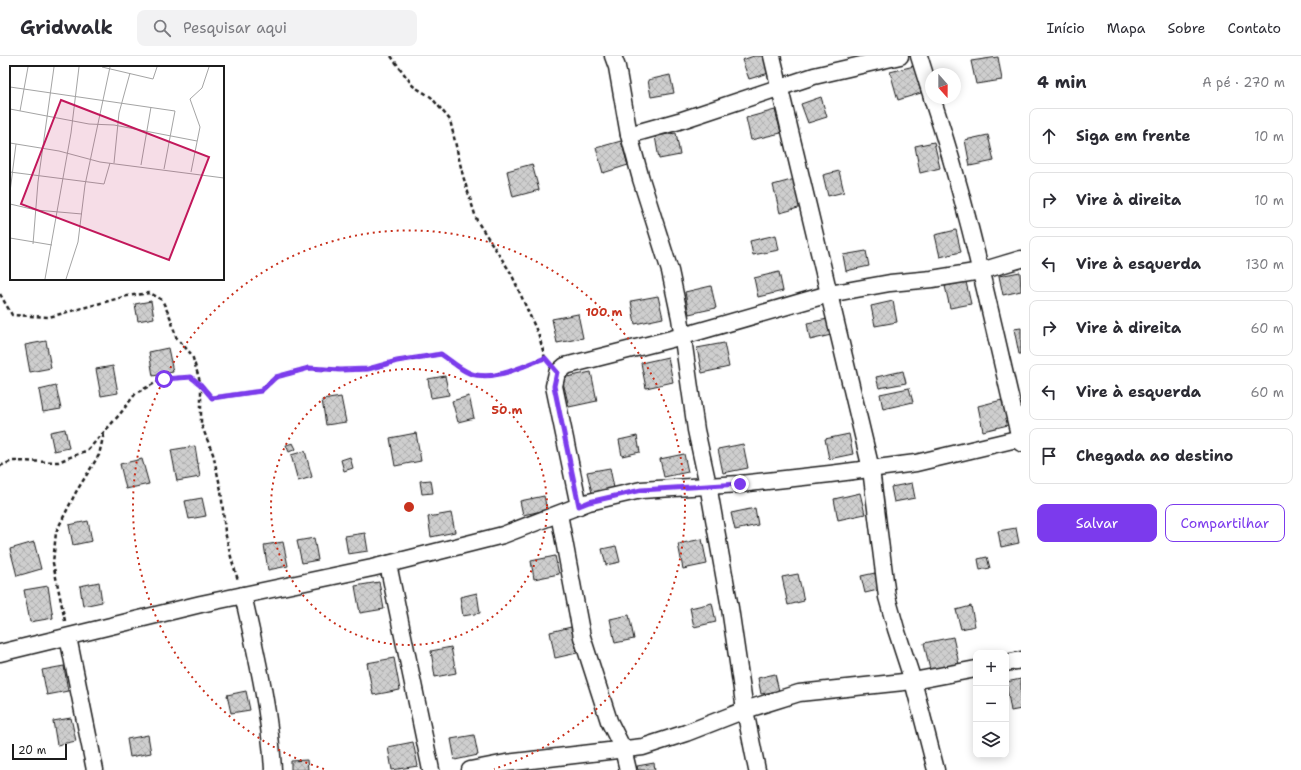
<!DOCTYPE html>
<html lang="pt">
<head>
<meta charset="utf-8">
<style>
	:root { --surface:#fff; --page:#f2f2f3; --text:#2b2b33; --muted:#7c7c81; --line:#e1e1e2; --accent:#7c3aed }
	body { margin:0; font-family:"Shantell Sans",sans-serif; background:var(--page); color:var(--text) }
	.controls { position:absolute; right:12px; bottom:12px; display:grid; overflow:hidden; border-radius:8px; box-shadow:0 2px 10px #0003 }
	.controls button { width:36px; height:36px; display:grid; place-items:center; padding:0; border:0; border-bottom:1px solid var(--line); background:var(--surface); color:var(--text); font:20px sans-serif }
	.compass { position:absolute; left:925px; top:12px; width:36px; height:36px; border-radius:50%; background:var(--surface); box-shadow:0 2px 10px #0003; rotate:159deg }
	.scale { position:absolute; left:12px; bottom:10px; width:55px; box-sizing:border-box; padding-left:4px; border:2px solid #1c1c1c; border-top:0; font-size:11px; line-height:14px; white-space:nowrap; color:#1c1c1c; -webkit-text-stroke:3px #fff; paint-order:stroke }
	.stop { position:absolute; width:12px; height:12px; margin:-9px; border:3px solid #7c3aed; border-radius:50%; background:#fff }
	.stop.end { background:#7c3aed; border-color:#fff; box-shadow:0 1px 4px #0008 }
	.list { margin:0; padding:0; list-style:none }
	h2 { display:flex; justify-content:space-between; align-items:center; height:52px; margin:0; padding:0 16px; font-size:17px }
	h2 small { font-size:13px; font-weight:400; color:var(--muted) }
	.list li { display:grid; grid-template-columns:26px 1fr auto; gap:12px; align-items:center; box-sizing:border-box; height:56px; margin:0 8px 8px; padding:0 8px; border:1px solid var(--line); border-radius:8px }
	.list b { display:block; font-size:15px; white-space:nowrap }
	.list em { font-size:13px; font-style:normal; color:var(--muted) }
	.actions { display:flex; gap:8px; padding:12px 16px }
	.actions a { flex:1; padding:9px 0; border:1px solid var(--accent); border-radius:8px; text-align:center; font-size:14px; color:var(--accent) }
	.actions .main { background:var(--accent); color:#fff }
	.icon { flex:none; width:22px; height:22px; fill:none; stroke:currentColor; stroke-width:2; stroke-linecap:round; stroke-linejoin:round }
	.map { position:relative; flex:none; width:1021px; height:714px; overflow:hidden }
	header { display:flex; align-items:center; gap:24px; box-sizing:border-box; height:56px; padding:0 20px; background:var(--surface); border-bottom:1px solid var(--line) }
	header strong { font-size:19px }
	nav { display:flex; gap:22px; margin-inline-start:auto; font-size:14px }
	.search { width:280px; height:36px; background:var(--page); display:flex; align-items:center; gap:10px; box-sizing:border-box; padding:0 14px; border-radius:8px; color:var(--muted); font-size:15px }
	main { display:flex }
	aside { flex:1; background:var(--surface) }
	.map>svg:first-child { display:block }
	.building { fill:url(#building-cross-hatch); stroke:#1c1c1c }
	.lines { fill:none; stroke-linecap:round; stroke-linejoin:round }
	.street-casing { stroke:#1c1c1c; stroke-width:19 }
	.path { stroke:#1c1c1c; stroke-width:2.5; stroke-dasharray:4 3; stroke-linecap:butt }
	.street { stroke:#fff; stroke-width:16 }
	.route { stroke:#7c3aed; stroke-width:5 }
	.ring { fill:none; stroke:#c8321e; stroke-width:2; stroke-dasharray:2 4 }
	.inset-road { fill:none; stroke:#a4a4a4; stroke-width:1 }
	.view { fill:#c2185b; fill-opacity:0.15; stroke:#c2185b; stroke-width:2 }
	.inset-edge { fill:none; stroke:#1c1c1c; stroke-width:2 }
	.centre { fill:#c8321e; stroke:#fff; stroke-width:2 }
	.ring-label { font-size:12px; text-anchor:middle; font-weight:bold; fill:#c8321e; stroke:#fff; stroke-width:3; stroke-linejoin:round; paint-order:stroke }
</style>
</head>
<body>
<header>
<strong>Gridwalk</strong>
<div class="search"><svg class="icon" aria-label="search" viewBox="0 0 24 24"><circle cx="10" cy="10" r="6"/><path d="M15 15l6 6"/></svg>Pesquisar aqui</div>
<nav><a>Início</a><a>Mapa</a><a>Sobre</a><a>Contato</a></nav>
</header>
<main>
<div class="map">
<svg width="1021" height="714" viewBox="0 0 1021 714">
	<defs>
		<pattern id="building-cross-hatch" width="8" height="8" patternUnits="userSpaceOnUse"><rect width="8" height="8" fill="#cecece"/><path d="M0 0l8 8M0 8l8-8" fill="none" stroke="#b0b0b0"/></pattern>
	</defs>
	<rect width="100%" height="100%" fill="#fff"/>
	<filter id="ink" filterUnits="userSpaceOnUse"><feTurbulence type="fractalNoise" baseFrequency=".025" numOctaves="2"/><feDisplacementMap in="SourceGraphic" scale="8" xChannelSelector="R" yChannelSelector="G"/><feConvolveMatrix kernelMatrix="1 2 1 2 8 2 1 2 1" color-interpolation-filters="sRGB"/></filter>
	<g filter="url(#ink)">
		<g class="building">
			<polygon points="754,0 763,0 769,17 749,23 742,4"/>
			<polygon points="998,1 1002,24 976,28 971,5"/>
			<polygon points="914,10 921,37 898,44 890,16"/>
			<polygon points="670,19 674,37 651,41 648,24"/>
			<polygon points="821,41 827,61 808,67 801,48"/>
			<polygon points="775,54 781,77 751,84 746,62"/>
			<polygon points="676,77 680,99 659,103 655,80"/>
			<polygon points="988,79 994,105 970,110 965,84"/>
			<polygon points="621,85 628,109 603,117 596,92"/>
			<polygon points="934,86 940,112 920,117 915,90"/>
			<polygon points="532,108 539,134 513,141 507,115"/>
			<polygon points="839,115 844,136 828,140 823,119"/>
			<polygon points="795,123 802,151 780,157 773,129"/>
			<polygon points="956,174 961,196 940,201 935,179"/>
			<polygon points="776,179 779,194 753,199 750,185"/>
			<polygon points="866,195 869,210 846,215 843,199"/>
			<polygon points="779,216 783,235 758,241 754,222"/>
			<polygon points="1020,216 1021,235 1003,239 999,220"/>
			<polygon points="966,226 971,248 950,252 945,230"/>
			<polygon points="711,230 716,252 689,258 685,236"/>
			<polygon points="658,240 663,262 635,268 631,245"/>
			<polygon points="151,245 154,262 138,265 135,248"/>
			<polygon points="893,245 897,266 875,270 871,250"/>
			<polygon points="578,258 583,282 557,287 552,263"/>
			<polygon points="828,263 831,279 810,284 807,267"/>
			<polygon points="1021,272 1021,298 1019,298 1014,273"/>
			<polygon points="46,285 51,312 30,316 25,289"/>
			<polygon points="724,287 729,311 702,317 697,292"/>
			<polygon points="168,292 173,316 153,320 149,296"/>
			<polygon points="668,301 673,326 646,332 641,307"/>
			<polygon points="113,310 118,337 101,340 96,313"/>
			<polygon points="903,315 906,327 879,332 876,321"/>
			<polygon points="591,316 597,345 569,351 562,322"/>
			<polygon points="445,320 449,339 431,342 428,323"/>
			<polygon points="56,330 61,353 43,356 39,334"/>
			<polygon points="909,332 913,346 883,353 880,338"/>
			<polygon points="469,340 474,362 458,366 452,345"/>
			<polygon points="341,341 346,366 326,369 322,344"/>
			<polygon points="1002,344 1008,369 983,375 978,350"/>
			<polygon points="65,373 69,392 54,395 50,376"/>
			<polygon points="416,377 421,405 395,410 390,382"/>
			<polygon points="849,378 853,398 829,403 825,383"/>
			<polygon points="637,380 640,396 622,400 619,384"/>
			<polygon points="293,387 296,393 289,396 286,389"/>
			<polygon points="743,388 748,412 723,417 718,393"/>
			<polygon points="195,390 200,421 177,425 171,394"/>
			<polygon points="305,395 312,421 298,425 291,399"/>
			<polygon points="684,398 688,416 664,421 660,403"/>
			<polygon points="350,401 353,412 344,415 341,404"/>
			<polygon points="142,403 149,428 126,433 120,408"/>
			<polygon points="610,412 614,432 592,437 587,416"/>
			<polygon points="431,424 433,437 422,438 420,425"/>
			<polygon points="912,427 915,442 894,446 891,431"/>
			<polygon points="860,437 865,458 838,464 834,443"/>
			<polygon points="544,440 547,454 523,459 520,445"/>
			<polygon points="202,442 206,460 189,463 185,445"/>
			<polygon points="755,452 758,469 735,474 731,457"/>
			<polygon points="451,457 455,476 431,481 428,461"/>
			<polygon points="88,465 92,485 73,489 69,469"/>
			<polygon points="1016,472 1019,487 1001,491 998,475"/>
			<polygon points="365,477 368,495 348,498 345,480"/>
			<polygon points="314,482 318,504 302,507 297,485"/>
			<polygon points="702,483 707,508 683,513 678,488"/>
			<polygon points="34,486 41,513 17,520 10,493"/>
			<polygon points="283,486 288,510 268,514 264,489"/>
			<polygon points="616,490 620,506 606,509 602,493"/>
			<polygon points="555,500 559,518 534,523 531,505"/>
			<polygon points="987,501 990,512 980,514 978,503"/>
			<polygon points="875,517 878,534 865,537 861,520"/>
			<polygon points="798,518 804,545 788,549 782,521"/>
			<polygon points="99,526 102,546 83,550 80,530"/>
			<polygon points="379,526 384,553 360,557 355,530"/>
			<polygon points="48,530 53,562 30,566 24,534"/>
			<polygon points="477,537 480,557 463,560 460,541"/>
			<polygon points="712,547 716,566 694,571 690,552"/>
			<polygon points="971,550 975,570 961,573 956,554"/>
			<polygon points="629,559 634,583 615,587 610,563"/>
			<polygon points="571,571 577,597 555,602 550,576"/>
			<polygon points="953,581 959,608 930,614 924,587"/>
			<polygon points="451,591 456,617 435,621 431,595"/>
			<polygon points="394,602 400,634 373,639 367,607"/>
			<polygon points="64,610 68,635 47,639 42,614"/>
			<polygon points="775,618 779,635 761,638 758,622"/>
			<polygon points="1021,623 1021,653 1011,655 1006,626"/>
			<polygon points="246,635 250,654 231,657 227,639"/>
			<polygon points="71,662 76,685 57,689 53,665"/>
			<polygon points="148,679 151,697 130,701 127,683"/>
			<polygon points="474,679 478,699 455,704 451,683"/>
			<polygon points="413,686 418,710 392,714 388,691"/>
			<polygon points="307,704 308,714 291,714 291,705"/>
			<polygon points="654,707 655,714 638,714 637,710"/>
		</g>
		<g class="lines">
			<g class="street-casing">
				<g id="street">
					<polyline points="613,0 617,11 629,79 641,123 670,215 680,262 696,374 708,429 730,552 745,654 757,714"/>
					<polyline points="772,0 871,413 887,541 896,573 913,625 936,714"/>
					<polyline points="919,0 931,38"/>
					<path d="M932,42C970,155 993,271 1021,387"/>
					<polyline points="629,79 679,65 814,20 900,0"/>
					<polyline points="579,450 554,330 557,317 565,310 683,280 829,238 890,227 932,223 981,215 1021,203"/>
					<polyline points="559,458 582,581 609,665 623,693 628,714"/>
					<polyline points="388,508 431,714"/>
					<path d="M243,539C256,597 270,655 273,714"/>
					<polyline points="68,581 95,714"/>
					<polyline points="0,597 201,548 372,512 503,479 589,446 641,434 740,428 830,418 916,407 1021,382"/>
					<polyline points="1006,607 1021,604"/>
					<polyline points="470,714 506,707 643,691 686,677 745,654 799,637 913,625 976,613"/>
				</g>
			</g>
			<g class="path">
				<polyline points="391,0 413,30 431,41 450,64 463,120 477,165 511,217 539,280 545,302"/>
				<polyline points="0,238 12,259 49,261 127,240 150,237 162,244 171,263 176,281 192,299 201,329 201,368 213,398 221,434 225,476 232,505 238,524"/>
				<path d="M0,410L12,405L58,406L88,394L120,358L136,337L163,323L191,321L201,329L212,342L261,335L276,321L309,312L339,314L368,313L397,305L441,298C450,304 465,318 476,319C499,323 523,310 545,302"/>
				<polyline points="65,565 53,507 56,476 76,436 99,399 104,377"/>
			</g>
			<use href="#street" class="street"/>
		</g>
	</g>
	<g class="lines" filter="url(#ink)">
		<path class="route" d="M164,323L191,321L201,329L212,342L261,335L276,321L309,312L340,314L368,313L397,305L441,298C450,304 465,318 476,319C499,323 523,310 545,302L557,316L554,330L579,450L589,446L641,434L740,428"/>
	</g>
	<g class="ring">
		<circle cx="409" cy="451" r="138"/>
		<path d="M324 713A276 276 0 1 1 494 713"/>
	</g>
	<g transform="translate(10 10)">
		<rect width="214" height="214" fill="#fff"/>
		<path class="inset-road" d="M92,1L143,13L147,1M0,21L165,45L154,103M0,43L79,58L104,59L187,75M10,45L18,1M214,57V70M0,77L49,85L90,96L214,112M104,97L109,47L120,7M131,99L141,41M0,106L94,118L100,97M181,106L190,61L180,33L192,22L199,1M0,126L6,78M0,138L26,144L72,148M0,172L42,179M23,178L28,116L44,1M35,213L61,67L69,1M56,213L68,176L75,119L100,1"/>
		<path class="view" d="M51,34L199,91L159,194L11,138Z"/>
		<rect width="214" height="214" class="inset-edge"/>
	</g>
	<circle cx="409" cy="451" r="6" class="centre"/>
	<g class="ring-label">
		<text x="604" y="260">100 m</text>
		<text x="507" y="358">50 m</text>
	</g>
</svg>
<div class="controls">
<button>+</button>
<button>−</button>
<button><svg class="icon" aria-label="layers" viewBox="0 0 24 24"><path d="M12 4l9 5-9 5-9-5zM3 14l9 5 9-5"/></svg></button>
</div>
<svg class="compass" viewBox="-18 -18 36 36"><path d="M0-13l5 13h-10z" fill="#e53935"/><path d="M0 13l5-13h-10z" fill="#7c7c81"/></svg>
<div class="scale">20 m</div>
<div class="stop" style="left:164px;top:323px"></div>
<div class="stop end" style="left:740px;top:428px"></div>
</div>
<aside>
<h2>4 min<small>A pé · 270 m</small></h2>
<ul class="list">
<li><svg class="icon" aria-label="ahead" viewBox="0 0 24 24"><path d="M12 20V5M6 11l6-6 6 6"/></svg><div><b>Siga em frente</b></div><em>10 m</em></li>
<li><svg class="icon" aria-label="right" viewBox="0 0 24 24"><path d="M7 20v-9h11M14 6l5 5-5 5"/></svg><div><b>Vire à direita</b></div><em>10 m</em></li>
<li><svg class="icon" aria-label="left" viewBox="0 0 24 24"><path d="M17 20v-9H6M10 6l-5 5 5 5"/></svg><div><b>Vire à esquerda</b></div><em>130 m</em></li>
<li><svg class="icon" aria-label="right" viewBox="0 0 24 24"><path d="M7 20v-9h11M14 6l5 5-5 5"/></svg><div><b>Vire à direita</b></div><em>60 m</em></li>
<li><svg class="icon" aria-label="left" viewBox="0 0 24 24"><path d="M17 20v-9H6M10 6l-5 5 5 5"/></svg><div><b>Vire à esquerda</b></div><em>60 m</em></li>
<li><svg class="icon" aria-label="arrive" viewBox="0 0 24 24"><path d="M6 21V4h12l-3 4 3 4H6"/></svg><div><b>Chegada ao destino</b></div></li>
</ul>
<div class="actions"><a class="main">Salvar</a><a>Compartilhar</a></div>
</aside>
</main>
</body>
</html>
